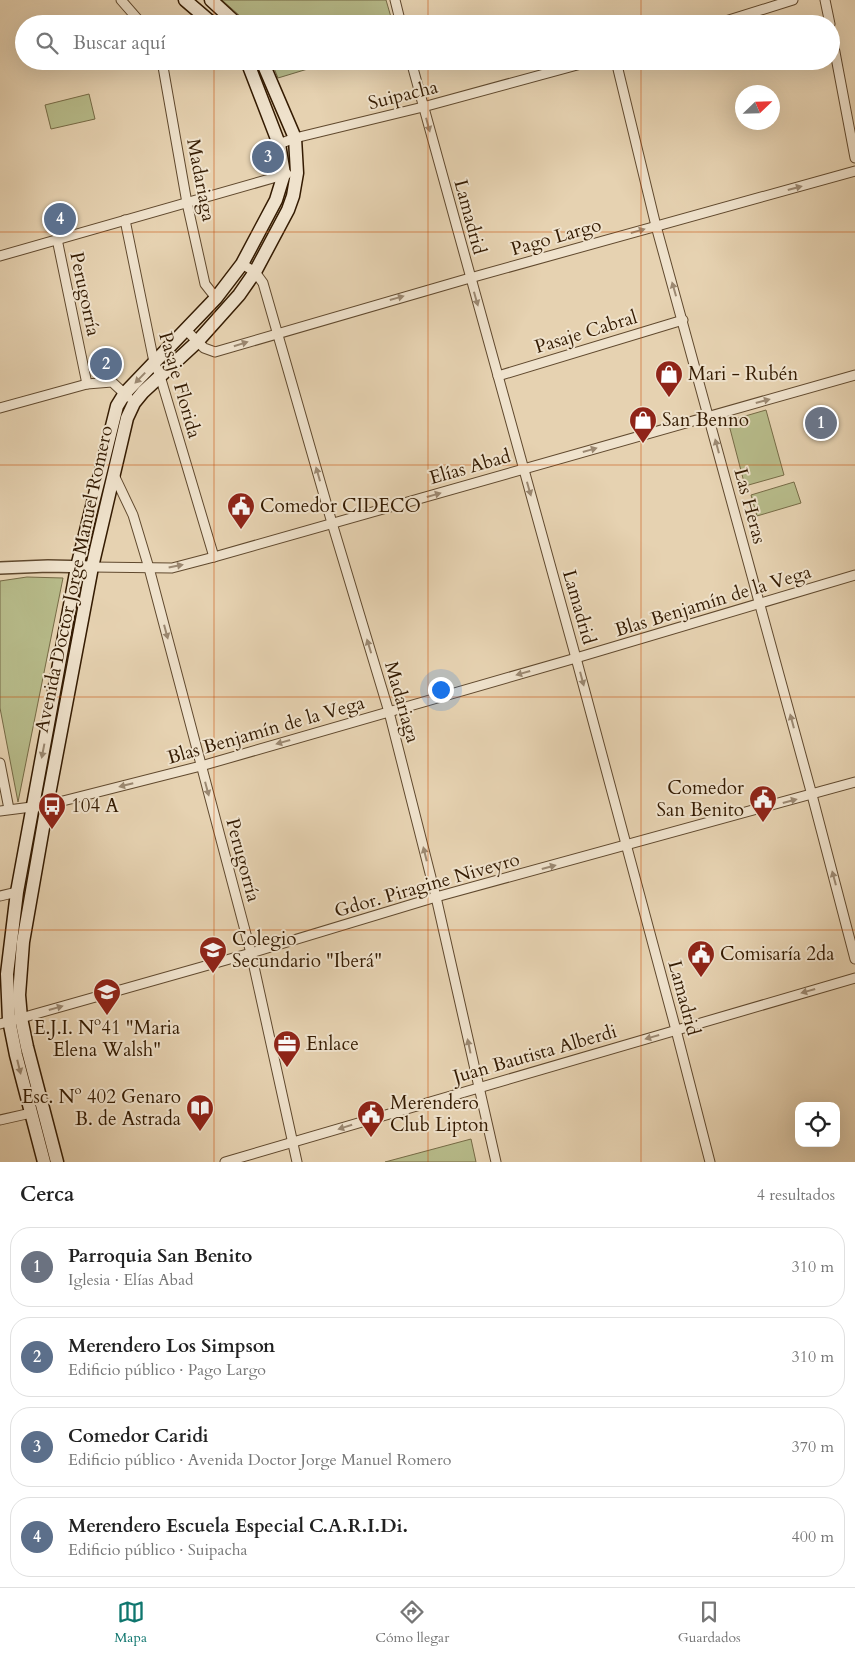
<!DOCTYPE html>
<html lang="es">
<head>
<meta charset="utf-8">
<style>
	:root { --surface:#fff; --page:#f2f2f2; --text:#222; --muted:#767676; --line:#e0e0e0; --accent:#0f766e }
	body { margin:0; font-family:Cardo,serif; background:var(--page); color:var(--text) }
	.controls { position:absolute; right:15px; bottom:15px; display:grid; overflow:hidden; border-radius:10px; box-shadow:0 5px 20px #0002 }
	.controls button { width:45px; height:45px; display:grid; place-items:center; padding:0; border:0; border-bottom:1px solid var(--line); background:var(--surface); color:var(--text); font:25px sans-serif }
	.compass { position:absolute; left:735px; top:85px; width:45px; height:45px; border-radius:50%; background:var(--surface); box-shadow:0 5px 20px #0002; rotate:67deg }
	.you { position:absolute; left:440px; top:689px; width:18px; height:18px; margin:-12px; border:4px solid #fff; border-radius:50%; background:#1a73e8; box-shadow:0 0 0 8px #1a73e833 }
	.badge { display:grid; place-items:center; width:32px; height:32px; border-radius:50%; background:var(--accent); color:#fff; font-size:16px; font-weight:700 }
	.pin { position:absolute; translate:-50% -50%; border:2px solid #fff; box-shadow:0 1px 5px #0006 }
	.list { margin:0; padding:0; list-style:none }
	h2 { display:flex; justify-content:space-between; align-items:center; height:65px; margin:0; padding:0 20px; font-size:21px }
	h2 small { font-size:16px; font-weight:400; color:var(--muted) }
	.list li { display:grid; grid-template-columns:32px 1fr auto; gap:15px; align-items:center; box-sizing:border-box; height:80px; margin:0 10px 10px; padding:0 10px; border:1px solid var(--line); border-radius:20px }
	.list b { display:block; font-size:19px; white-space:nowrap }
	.list p { margin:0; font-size:16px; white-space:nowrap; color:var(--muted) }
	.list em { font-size:16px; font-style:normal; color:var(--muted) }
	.icon { flex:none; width:28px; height:28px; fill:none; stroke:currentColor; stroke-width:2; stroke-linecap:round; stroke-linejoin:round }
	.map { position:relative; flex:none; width:855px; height:1162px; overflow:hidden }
	.search { position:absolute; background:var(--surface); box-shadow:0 5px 20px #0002; left:15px; right:15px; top:15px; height:55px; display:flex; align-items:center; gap:12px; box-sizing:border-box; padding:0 18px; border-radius:28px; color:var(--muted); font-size:19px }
	.sheet { height:425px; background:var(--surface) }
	nav { display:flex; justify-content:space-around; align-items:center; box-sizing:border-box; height:70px; border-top:1px solid var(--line); background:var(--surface); font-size:14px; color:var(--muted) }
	nav a { display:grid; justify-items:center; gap:2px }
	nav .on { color:var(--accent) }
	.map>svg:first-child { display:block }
	.green { fill:#b7bb8a; stroke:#766b46 }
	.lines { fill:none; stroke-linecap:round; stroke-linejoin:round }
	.minor-casing { stroke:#60492e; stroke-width:11 }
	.tertiary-casing { stroke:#60492e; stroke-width:14 }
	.secondary-casing { stroke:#341b02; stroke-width:15 }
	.minor { stroke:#efe2cc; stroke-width:9 }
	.tertiary { stroke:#efe2cc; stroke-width:11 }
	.secondary { stroke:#efe2cc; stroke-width:12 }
	.oneway { fill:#9b8871 }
	.grid { fill:none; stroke:#c44d0a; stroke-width:1; stroke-opacity:0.55 }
	.labels { text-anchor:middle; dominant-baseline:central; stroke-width:4; stroke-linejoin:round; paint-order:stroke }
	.street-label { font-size:19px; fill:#341b02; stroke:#efe2cc }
	.poi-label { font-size:19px; fill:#341b02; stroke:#efe2cc; text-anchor:start }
</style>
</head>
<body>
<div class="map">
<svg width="855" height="1162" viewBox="0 0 855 1162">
	<rect width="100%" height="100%" fill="#e6d2b1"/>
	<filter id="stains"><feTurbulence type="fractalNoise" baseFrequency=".004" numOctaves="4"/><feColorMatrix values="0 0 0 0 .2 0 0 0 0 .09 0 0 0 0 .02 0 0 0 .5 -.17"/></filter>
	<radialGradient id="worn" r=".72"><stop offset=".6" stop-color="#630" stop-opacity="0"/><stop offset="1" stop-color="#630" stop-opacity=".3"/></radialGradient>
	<g class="green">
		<polygon points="222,0 386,0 393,24 249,24"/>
		<polygon points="271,61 334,61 278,78"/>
		<polygon points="89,94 95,119 51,129 45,105"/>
		<polygon points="766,410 784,475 745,486 728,421"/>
		<polygon points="794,482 801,503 757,516 751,495"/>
		<polygon points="27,577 63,578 18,802 0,708 0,581"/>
		<polygon points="471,1139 476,1162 385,1162"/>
	</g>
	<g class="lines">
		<g class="minor-casing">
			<g id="minor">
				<polyline points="121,0 142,24"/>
				<polyline points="395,0 401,24"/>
				<polyline points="825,0 830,24"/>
				<polyline points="220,24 228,14"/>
				<polyline points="716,24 793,0"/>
				<polyline points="831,31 855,158"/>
				<polyline points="162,61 187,203 205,284 216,298"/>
				<polyline points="411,61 576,658 676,1030 710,1162"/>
				<polyline points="616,61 656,226 812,795 855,959"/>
				<polyline points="279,144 295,138 423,107 592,61"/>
				<polyline points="125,220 154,362 160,376 214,557"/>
				<polyline points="57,239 87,384"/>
				<polyline points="0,256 287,174"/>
				<polyline points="242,264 255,272 263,283 332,523 389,712 436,897 496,1162"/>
				<polyline points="187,331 204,348 215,352 470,278 855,171"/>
				<polyline points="498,376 683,320"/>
				<polyline points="0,408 87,384 112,382 128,397"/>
				<polyline points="114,475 133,515 149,568 251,953 297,1162"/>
				<polyline points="92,567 172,568 214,557 855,375"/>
				<polyline points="0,763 9,809"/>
				<polyline points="0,811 47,805 201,766 576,658 855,575"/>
				<polyline points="0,896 17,892"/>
				<polyline points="0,1024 251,953 436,897 855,782"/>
				<polyline points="0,1120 31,1113"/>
				<polyline points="225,1162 855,978"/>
			</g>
		</g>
		<g class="tertiary-casing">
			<polyline id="tertiary" points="0,568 48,566 92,567"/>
		</g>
		<g class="secondary-casing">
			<g id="secondary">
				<polyline points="185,0 213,24"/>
				<polyline points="211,0 237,24"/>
				<polyline points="44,1162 16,1055 9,1020 7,974 17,892 77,567 117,406 125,393 216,298 242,264 276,200 284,174 279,144 247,61"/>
				<polyline points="57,1162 27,1047 21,1018 19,995 23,942 47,805 92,567 127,418 134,403 143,392 197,342 239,295 255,272 288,210 293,196 297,173 295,138 262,61"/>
			</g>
		</g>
		<use href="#minor" class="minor"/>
		<use href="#tertiary" class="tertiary"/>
		<use href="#secondary" class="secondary"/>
	</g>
	<defs><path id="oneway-solid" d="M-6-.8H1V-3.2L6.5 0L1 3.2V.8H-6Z" transform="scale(1.25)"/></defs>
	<g class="oneway">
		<use href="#oneway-solid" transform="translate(428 125) rotate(75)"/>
		<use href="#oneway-solid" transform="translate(795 188) rotate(-15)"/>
		<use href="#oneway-solid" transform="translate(638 231) rotate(-16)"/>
		<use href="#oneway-solid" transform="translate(674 289) rotate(-106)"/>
		<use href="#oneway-solid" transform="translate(397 298) rotate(-16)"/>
		<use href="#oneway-solid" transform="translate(476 299) rotate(74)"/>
		<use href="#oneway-solid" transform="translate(241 344) rotate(-17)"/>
		<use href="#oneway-solid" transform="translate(140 378) rotate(134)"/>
		<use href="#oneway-solid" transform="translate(763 401) rotate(-15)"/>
		<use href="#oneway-solid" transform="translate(717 446) rotate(-105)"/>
		<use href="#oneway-solid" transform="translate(590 450) rotate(-16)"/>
		<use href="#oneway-solid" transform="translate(318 474) rotate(-106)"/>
		<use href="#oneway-solid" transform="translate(529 489) rotate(74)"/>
		<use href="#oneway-solid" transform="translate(434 495) rotate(-16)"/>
		<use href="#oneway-solid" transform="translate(176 566) rotate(-11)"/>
		<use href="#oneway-solid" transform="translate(166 632) rotate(75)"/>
		<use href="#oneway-solid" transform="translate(369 646) rotate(-107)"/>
		<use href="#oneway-solid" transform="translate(523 673) rotate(164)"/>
		<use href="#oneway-solid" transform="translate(582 679) rotate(75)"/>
		<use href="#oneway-solid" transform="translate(792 721) rotate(-105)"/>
		<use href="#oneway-solid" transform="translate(283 742) rotate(164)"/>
		<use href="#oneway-solid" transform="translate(43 751) rotate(101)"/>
		<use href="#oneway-solid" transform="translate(126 785) rotate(166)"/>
		<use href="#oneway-solid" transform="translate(207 789) rotate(75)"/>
		<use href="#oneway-solid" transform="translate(790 801) rotate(-15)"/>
		<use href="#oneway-solid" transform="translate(425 854) rotate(-104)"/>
		<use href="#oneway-solid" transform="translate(549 867) rotate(-15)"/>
		<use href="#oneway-solid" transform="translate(834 878) rotate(-105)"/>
		<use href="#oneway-solid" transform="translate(808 991) rotate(164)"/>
		<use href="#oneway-solid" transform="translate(56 1008) rotate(-16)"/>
		<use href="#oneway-solid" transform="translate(652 1037) rotate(164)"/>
		<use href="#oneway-solid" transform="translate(469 1046) rotate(-102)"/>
		<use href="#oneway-solid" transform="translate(19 1067) rotate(76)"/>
		<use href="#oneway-solid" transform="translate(345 1127) rotate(163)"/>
	</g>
	<path class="grid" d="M214,0V24M428,0V24M641,0V24M214,61V1162M428,61V1162M641,61V1162M0,232H855M0,465H855M0,697H855M0,930H855"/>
	<defs>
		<g id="shop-pin" transform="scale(1.4375)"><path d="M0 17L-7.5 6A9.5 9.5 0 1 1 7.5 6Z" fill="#8f2418" stroke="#efe2cc"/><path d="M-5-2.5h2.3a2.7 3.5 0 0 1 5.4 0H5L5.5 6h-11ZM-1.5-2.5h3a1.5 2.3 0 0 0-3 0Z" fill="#fff"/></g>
		<g id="civic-pin" transform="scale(1.4375)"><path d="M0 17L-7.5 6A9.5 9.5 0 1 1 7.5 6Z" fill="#8f2418" stroke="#efe2cc"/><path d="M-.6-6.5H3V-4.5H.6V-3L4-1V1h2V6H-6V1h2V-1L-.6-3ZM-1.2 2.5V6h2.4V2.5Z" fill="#fff"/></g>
		<g id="bus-pin" transform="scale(1.4375)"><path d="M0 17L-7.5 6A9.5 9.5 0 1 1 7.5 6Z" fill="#8f2418" stroke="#efe2cc"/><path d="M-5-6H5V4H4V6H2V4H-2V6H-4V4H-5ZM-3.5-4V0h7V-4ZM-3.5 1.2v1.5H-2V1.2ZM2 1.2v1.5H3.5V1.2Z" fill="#fff"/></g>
		<g id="school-pin" transform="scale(1.4375)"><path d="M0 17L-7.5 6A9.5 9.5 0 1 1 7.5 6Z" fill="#8f2418" stroke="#efe2cc"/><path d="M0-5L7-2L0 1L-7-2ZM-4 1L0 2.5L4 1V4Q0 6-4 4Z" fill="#fff"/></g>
		<g id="office-pin" transform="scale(1.4375)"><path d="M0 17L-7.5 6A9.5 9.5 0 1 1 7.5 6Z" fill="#8f2418" stroke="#efe2cc"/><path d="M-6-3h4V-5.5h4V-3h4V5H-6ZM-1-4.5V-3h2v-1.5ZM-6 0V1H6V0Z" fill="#fff"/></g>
		<g id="library-pin" transform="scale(1.4375)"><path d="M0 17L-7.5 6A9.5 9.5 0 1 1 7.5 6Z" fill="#8f2418" stroke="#efe2cc"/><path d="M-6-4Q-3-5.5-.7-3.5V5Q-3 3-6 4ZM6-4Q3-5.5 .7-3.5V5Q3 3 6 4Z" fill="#fff"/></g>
	</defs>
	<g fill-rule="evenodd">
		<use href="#shop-pin" x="669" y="374"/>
		<use href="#shop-pin" x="643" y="420"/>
		<use href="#civic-pin" x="241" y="506"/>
		<use href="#civic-pin" x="763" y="799"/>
		<use href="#bus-pin" x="52" y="806"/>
		<use href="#school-pin" x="213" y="950"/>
		<use href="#civic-pin" x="701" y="954"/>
		<use href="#school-pin" x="107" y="992"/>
		<use href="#office-pin" x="287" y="1044"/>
		<use href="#library-pin" x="200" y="1108"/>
		<use href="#civic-pin" x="371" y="1114"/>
	</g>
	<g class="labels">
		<g class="street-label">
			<text transform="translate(403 95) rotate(-14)">Suipacha</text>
			<text transform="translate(201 180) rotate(79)">Madariaga</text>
			<text transform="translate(470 217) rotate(75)">Lamadrid</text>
			<text transform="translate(556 237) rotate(-16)">Pago Largo</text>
			<text transform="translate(85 294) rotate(78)">Perugorría</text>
			<text transform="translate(586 332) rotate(-17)">Pasaje Cabral</text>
			<text transform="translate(180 385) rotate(74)">Pasaje Florida</text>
			<text transform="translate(470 467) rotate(-16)">Elías Abad</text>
			<text transform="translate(750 506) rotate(75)">Las Heras</text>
			<text transform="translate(74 579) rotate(-78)">Avenida Doctor Jorge Manuel Romero</text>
			<text transform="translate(713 601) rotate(-17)">Blas Benjamín de la Vega</text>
			<text transform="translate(579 607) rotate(74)">Lamadrid</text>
			<text transform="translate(402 702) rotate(74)">Madariaga</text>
			<text transform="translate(266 730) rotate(-16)">Blas Benjamín de la Vega</text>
			<text transform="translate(243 860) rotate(75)">Perugorría</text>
			<text transform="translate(427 885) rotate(-16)">Gdor. Piragine Niveyro</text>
			<text transform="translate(684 998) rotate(75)">Lamadrid</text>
			<text transform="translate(535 1054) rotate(-16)">Juan Bautista Alberdi</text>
		</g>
		<g class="poi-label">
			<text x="688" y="374">Mari - Rubén</text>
			<text x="662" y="420">San Benno</text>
			<text x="260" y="506">Comedor CIDECO</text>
			<text x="744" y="788" text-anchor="end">Comedor<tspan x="744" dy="22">San Benito</tspan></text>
			<text x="71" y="806">104 A</text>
			<text x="232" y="939">Colegio<tspan x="232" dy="22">Secundario "Iberá"</tspan></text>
			<text x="720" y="954">Comisaría 2da</text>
			<text x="107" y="1028" text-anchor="middle">E.J.I. Nº41 "Maria<tspan x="107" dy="22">Elena Walsh"</tspan></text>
			<text x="306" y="1044">Enlace</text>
			<text x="181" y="1097" text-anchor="end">Esc. Nº 402 Genaro<tspan x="181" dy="22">B. de Astrada</tspan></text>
			<text x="390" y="1103">Merendero<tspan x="390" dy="22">Club Lipton</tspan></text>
		</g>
	</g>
	<rect width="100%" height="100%" filter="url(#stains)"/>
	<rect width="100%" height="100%" fill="url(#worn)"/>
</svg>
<div class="controls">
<button><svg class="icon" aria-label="locate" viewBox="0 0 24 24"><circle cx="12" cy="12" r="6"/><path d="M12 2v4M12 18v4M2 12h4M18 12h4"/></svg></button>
</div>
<svg class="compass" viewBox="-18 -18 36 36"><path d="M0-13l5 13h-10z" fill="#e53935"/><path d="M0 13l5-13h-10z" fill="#767676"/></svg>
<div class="you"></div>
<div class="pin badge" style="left:821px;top:423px;background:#6b7280">1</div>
<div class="pin badge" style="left:106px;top:364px;background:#5c6f8a">2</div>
<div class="pin badge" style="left:268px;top:157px;background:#5c6f8a">3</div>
<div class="pin badge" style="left:60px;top:219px;background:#5c6f8a">4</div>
<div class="search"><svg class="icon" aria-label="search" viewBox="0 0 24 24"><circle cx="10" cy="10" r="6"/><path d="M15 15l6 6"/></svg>Buscar aquí</div>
</div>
<section class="sheet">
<h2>Cerca<small>4 resultados</small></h2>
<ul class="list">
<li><span class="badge" style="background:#6b7280">1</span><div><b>Parroquia San Benito</b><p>Iglesia · Elías Abad</p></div><em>310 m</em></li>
<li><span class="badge" style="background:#5c6f8a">2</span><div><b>Merendero Los Simpson</b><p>Edificio público · Pago Largo</p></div><em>310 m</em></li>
<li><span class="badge" style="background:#5c6f8a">3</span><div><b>Comedor Caridi</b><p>Edificio público · Avenida Doctor Jorge Manuel Romero</p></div><em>370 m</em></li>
<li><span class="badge" style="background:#5c6f8a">4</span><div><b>Merendero Escuela Especial C.A.R.I.Di.</b><p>Edificio público · Suipacha</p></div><em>400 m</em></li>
</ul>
</section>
<nav>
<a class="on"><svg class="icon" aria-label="map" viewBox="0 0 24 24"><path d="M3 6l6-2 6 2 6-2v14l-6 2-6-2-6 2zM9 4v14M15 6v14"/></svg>Mapa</a>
<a><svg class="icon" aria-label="directions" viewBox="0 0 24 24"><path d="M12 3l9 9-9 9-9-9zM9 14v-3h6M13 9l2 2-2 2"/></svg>Cómo llegar</a>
<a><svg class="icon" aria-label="saved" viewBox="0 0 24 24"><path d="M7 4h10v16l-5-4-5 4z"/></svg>Guardados</a>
</nav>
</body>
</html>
